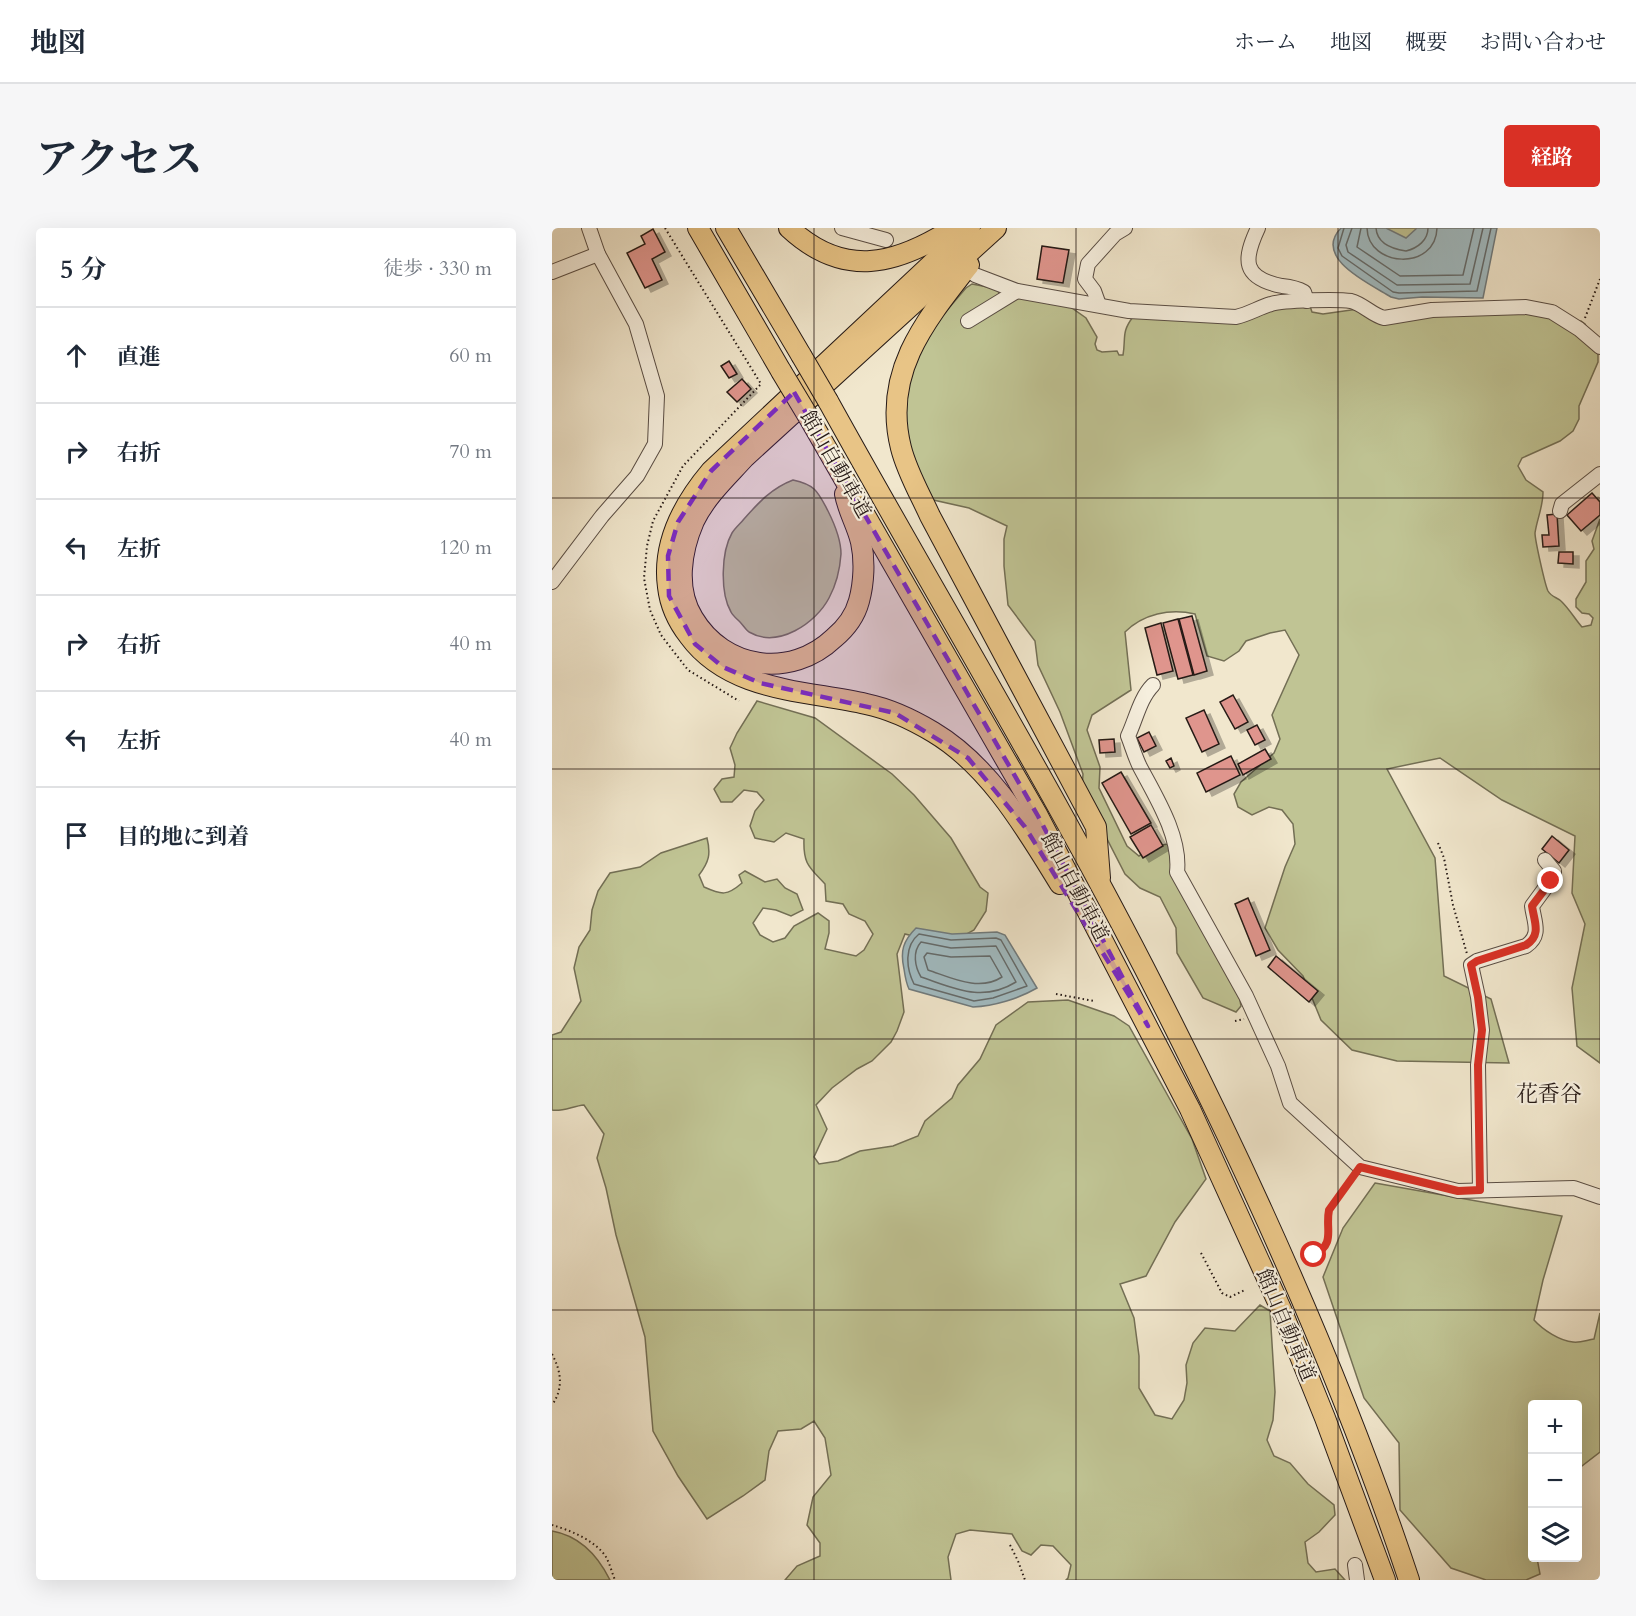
<!DOCTYPE html>
<html lang="ja">
<head>
<meta charset="utf-8">
<style>
	:root { --surface:#fff; --page:#f6f6f7; --text:#1f2937; --muted:#747a83; --line:#e0e1e3; --accent:#d93025 }
	body { margin:0; font-family:Cardo,"Noto Serif JP",serif; background:var(--page); color:var(--text) }
	.controls { position:absolute; right:18px; bottom:18px; display:grid; overflow:hidden; border-radius:6px; box-shadow:0 6px 24px #0002 }
	.controls button { width:54px; height:54px; display:grid; place-items:center; padding:0; border:0; border-bottom:2px solid var(--line); background:var(--surface); color:var(--text); font:30px sans-serif }
	.stop { position:absolute; width:18px; height:18px; margin:-14px; border:4px solid #d93025; border-radius:50%; background:#fff }
	.stop.end { background:#d93025; border-color:#fff; box-shadow:0 2px 6px #0008 }
	.list { margin:0; padding:0; list-style:none }
	h2 { display:flex; justify-content:space-between; align-items:center; height:78px; margin:0; padding:0 24px; font-size:26px }
	h2 small { font-size:20px; font-weight:400; color:var(--muted) }
	.list li { display:grid; grid-template-columns:39px 1fr auto; gap:18px; align-items:center; box-sizing:border-box; height:96px; padding:0 24px; border-top:2px solid var(--line) }
	.list b { display:block; font-size:22px; white-space:nowrap }
	.list em { font-size:20px; font-style:normal; color:var(--muted) }
	.icon { flex:none; width:33px; height:33px; fill:none; stroke:currentColor; stroke-width:2; stroke-linecap:round; stroke-linejoin:round }
	.map { position:relative; flex:none; width:1048px; height:1352px; overflow:hidden; border-radius:6px }
	header { display:flex; align-items:center; gap:36px; box-sizing:border-box; height:84px; padding:0 30px; background:var(--surface); border-bottom:2px solid var(--line) }
	header strong { font-size:28px }
	nav { display:flex; gap:33px; margin-inline-start:auto; font-size:21px }
	.intro { display:flex; align-items:center; justify-content:space-between; box-sizing:border-box; height:144px; padding:0 36px }
	h1 { margin:0; font-size:42px }
	.button { padding:15px 27px; border-radius:6px; background:var(--accent); color:#fff; font-size:21px; font-weight:700 }
	main { display:flex; gap:36px; padding:0 36px }
	aside { flex:1; background:var(--surface); border-radius:6px; box-shadow:0 6px 24px #0002 }
	.map>svg:first-child { display:block }
	.green { fill:#c0c494; stroke:#736f55; stroke-width:1.5 }
	.water { fill:#a1bcc3; stroke:#707b7e; stroke-width:1.5 }
	.lines { fill:none; stroke-linecap:round; stroke-linejoin:round }
	.shore { stroke:#646b6c; stroke-width:1.5 }
	.building { fill:#df958d; stroke:#261a16; stroke-width:1.5; filter:url(#shadow) }
	.minor-casing { stroke:#594d44; stroke-width:16 }
	.highway-casing { stroke:#261a16; stroke-width:22 }
	.path { stroke:#261a16; stroke-width:2; stroke-dasharray:1.5 3; stroke-linecap:butt }
	.minor { stroke:#f6efde; stroke-width:14 }
	.highway { stroke:#e8c486; stroke-width:20 }
	.highway-bridge-casing { stroke:#261a16; stroke-width:22; stroke-linecap:butt }
	.highway-bridge { stroke:#e8c486; stroke-width:20 }
	.route { stroke:#d93025; stroke-width:8 }
	.marked { fill:#7b2cbf; fill-opacity:0.2; stroke:#7b2cbf; stroke-width:4.5; stroke-dasharray:12 8; stroke-linejoin:round }
	.grid { fill:none; stroke:#261a16; stroke-width:1.5; stroke-opacity:0.55 }
	.labels { text-anchor:middle; dominant-baseline:central; stroke-width:4.5; stroke-linejoin:round; paint-order:stroke }
	.street-label { font-size:20px; fill:#261a16; stroke:#f6efde }
	.quarter-label { font-size:22px; fill:#261a16; stroke:#f6efde }
</style>
</head>
<body>
<header>
<strong>地図</strong>
<nav><a>ホーム</a><a>地図</a><a>概要</a><a>お問い合わせ</a></nav>
</header>
<div class="intro"><h1>アクセス</h1><a class="button">経路</a></div>
<main>
<aside>
<h2>5 分<small>徒歩 · 330 m</small></h2>
<ul class="list">
<li><svg class="icon" aria-label="ahead" viewBox="0 0 24 24"><path d="M12 20V5M6 11l6-6 6 6"/></svg><div><b>直進</b></div><em>60 m</em></li>
<li><svg class="icon" aria-label="right" viewBox="0 0 24 24"><path d="M7 20v-9h11M14 6l5 5-5 5"/></svg><div><b>右折</b></div><em>70 m</em></li>
<li><svg class="icon" aria-label="left" viewBox="0 0 24 24"><path d="M17 20v-9H6M10 6l-5 5 5 5"/></svg><div><b>左折</b></div><em>120 m</em></li>
<li><svg class="icon" aria-label="right" viewBox="0 0 24 24"><path d="M7 20v-9h11M14 6l5 5-5 5"/></svg><div><b>右折</b></div><em>40 m</em></li>
<li><svg class="icon" aria-label="left" viewBox="0 0 24 24"><path d="M17 20v-9H6M10 6l-5 5 5 5"/></svg><div><b>左折</b></div><em>40 m</em></li>
<li><svg class="icon" aria-label="arrive" viewBox="0 0 24 24"><path d="M6 21V4h12l-3 4 3 4H6"/></svg><div><b>目的地に到着</b></div></li>
</ul>
</aside>
<div class="map">
<svg width="1048" height="1352" viewBox="0 0 1048 1352">
	<defs>
		<filter id="shadow"><feDropShadow dx="6" dy="4" stdDeviation="0" flood-color="#0004"/></filter>
	</defs>
	<rect width="100%" height="100%" fill="#f1e7cd"/>
	<filter id="stains"><feTurbulence type="fractalNoise" baseFrequency=".00333" numOctaves="4"/><feColorMatrix values="0 0 0 0 .2 0 0 0 0 .09 0 0 0 0 .02 0 0 0 .5 -.17"/></filter>
	<radialGradient id="worn" r=".72"><stop offset=".6" stop-color="#630" stop-opacity="0"/><stop offset="1" stop-color="#630" stop-opacity=".3"/></radialGradient>
	<g class="green">
		<polygon points="828,0 877,0 862,14"/>
		<path d="M420,56L446,61L447,66L517,78L534,90L545,109L543,116L545,122L550,124L565,123L567,127H571C574,111 569,104 581,89L701,90L726,80L758,78L760,84L771,86L806,81L814,88L912,85C926,89 940,84 954,85C979,85 1001,89 1025,94L1029,93L1033,96L1046,125V134L1027,178V191L1021,203L1008,213L970,230L966,238L974,252L991,264C991,279 985,291 983,305C983,312 993,357 996,363C1000,370 1006,369 1010,374C1018,382 1023,391 1030,399L1039,397L1041,390L1037,386L1030,385L1024,379V371L1034,354V333L1042,321L1040,313L1048,291V835L1025,818L1020,760L1033,696L1020,665L1023,608L950,572L888,530L835,541L883,630L892,748L939,771L957,835L845,833L800,822L769,792L751,748L726,722L713,700L733,639L743,616L741,596L730,582L717,579L700,587L686,579L682,566L689,554L722,525L728,511L720,487L747,427L733,402L718,405L694,413L687,423L672,433L655,428L643,386C618,380 591,386 573,404L579,462L540,487L535,502L548,539L547,560L575,618L587,628L603,618L616,616L687,767L689,778L684,784L651,770L625,725L624,700L608,669L588,660L573,646L530,562L531,546L508,484L486,437L483,413L456,377L452,338V311L455,298L417,280L377,271L363,248L352,180L362,133L390,88L414,60Z"/>
		<path d="M241,252C264,257 266,264 276,283C283,297 289,311 289,326C288,341 284,357 277,370C264,395 226,421 197,404C194,402 191,397 188,394C185,391 181,388 179,384C168,365 169,324 180,305C183,300 189,295 192,291C207,274 220,260 241,252Z"/>
		<path d="M205,473L263,490L340,546L362,567L399,610L428,659L436,665L434,683L422,702L395,717L353,706L345,726L352,784L345,803L339,814L320,833L305,841L280,860L264,877L275,901L262,929L267,936L286,933L308,923L341,918L366,908L373,893L400,870L406,857L428,831L444,797L476,774L516,772L562,788L577,798L640,911L654,951L623,994L594,1048L568,1056L582,1090L587,1128V1160L603,1187L620,1191L632,1172L635,1155L634,1137L641,1115L653,1100L683,1103L708,1077L718,1083L723,1164L721,1192L715,1212L722,1228L738,1235L756,1256L782,1277L783,1287L767,1304L753,1314L756,1335L764,1344L783,1341L793,1352H514L516,1350L519,1337L501,1318L489,1317L479,1327L470,1323L460,1306L418,1302L404,1306L396,1329L399,1352H233L245,1338L268,1328V1315L255,1297L261,1269L279,1247L273,1210L262,1193L249,1201L226,1203L217,1223L213,1252L191,1268L155,1291L126,1248L101,1203L93,1109L64,1007L54,960L45,930L52,906L32,877C21,878 10,884 0,882V807L9,804L29,773L22,740L27,719L38,702L40,682L46,663L58,645L88,639L109,625L155,610C159,626 157,634 147,647L152,659C170,667 175,668 190,655L187,647L193,643L213,654L225,651L233,660L245,666L251,682L239,688L224,682L211,680L201,695L208,707L221,714L233,710L242,698L266,685L277,693V705L273,721L304,728L312,722L321,706L313,693L297,686L291,676L274,673L273,656C257,639 251,636 252,611L234,605L222,614L203,610L198,598L203,583L212,572L205,564L192,562L180,574H169L162,561L170,551L182,549L183,537L178,520L185,505Z"/>
		<path d="M823,955L1010,988L991,1052L982,1092C991,1102 1008,1113 1021,1114C1028,1115 1035,1112 1042,1111L1048,1085V1224L1026,1241V1176H981V1330H985L988,1346L974,1352H934L899,1340L848,1282L847,1215L812,1170L771,1049L791,1000Z"/>
		<path d="M0,1303C29,1308 46,1328 58,1352H0Z"/>
	</g>
	<g class="water">
		<path d="M789,0H834L854,10L865,0H945L931,70L870,69L847,71L839,69C818,56 760,30 789,0Z"/>
		<path d="M364,700L400,706L445,704L453,707L485,760C466,771 442,778 421,779L357,761C354,755 353,748 352,741C348,723 351,713 364,700Z"/>
	</g>
	<g class="lines">
		<g class="shore">
			<polyline points="792,0 786,20 790,28 841,64 847,65 925,63 939,0"/>
			<polyline points="800,0 794,17 796,24 845,57 918,56 931,0"/>
			<polyline points="809,0 805,19 848,48 911,47 922,0"/>
			<path d="M815,0C816,40 884,43 885,0"/>
			<path d="M824,0C825,15 840,21 854,23C866,20 876,12 876,0"/>
			<path d="M367,706L399,712L444,710L449,712L475,758L441,770L422,773L362,756C354,740 352,718 367,706Z"/>
			<path d="M369,714L399,720L444,718L464,754C430,775 402,760 369,749C363,739 360,724 369,714Z"/>
			<path d="M375,725L399,729L438,728L450,749C427,764 400,750 376,742L372,729Z"/>
		</g>
	</g>
	<g class="building">
		<polygon points="101,1 113,24 100,31 110,52 93,60 75,25 93,16 89,8"/>
		<polygon points="490,18 517,22 511,55 485,51"/>
		<polygon points="177,133 185,146 177,150 169,138"/>
		<polygon points="190,151 199,161 185,174 175,164"/>
		<polygon points="1040,265 1048,274 1048,287 1029,303 1015,287"/>
		<polygon points="1005,286 1007,318 991,319 990,307 997,307 995,287"/>
		<polygon points="1007,324 1021,324 1021,336 1006,335"/>
		<polygon points="640,388 655,443 642,447 627,391"/>
		<polygon points="626,391 641,447 626,451 611,395"/>
		<polygon points="609,395 621,443 605,447 593,400"/>
		<polygon points="681,467 696,494 683,501 668,474"/>
		<polygon points="652,482 667,516 650,524 634,490"/>
		<polygon points="705,497 713,512 703,517 695,502"/>
		<polygon points="597,504 604,518 592,524 585,510"/>
		<polygon points="562,511 563,524 548,525 547,512"/>
		<polygon points="713,521 719,531 691,547 686,536"/>
		<polygon points="679,528 688,547 654,564 645,545"/>
		<polygon points="619,530 622,538 618,540 614,533"/>
		<polygon points="569,544 599,595 579,606 550,555"/>
		<polygon points="599,597 611,618 591,630 578,609"/>
		<polygon points="1000,608 1017,622 1007,635 990,621"/>
		<polygon points="696,670 718,722 704,728 683,676"/>
		<polygon points="724,728 766,763 757,774 716,739"/>
	</g>
	<g class="lines">
		<g class="minor-casing">
			<g id="minor">
				<polyline points="290,0 334,12"/>
				<path d="M706,0C691,32 690,50 730,58C739,59 745,60 752,64L755,73"/>
				<polyline points="0,44 46,26"/>
				<path d="M423,47L465,63L577,83L684,89C697,86 706,80 719,76C730,72 787,71 799,73C811,76 820,87 832,90L880,82L974,79L1000,84L1027,101L1048,119"/>
				<polyline points="547,77 542,63 533,51 536,36 563,6 573,0"/>
				<polyline points="416,93 465,63"/>
				<polyline points="1008,283 1010,276 1048,246"/>
				<polyline points="0,354 50,288 85,248 103,216 105,168 84,96 46,26 37,0"/>
				<path d="M601,457C588,470 584,491 576,508C580,518 583,529 588,539C604,569 629,609 625,644L694,768L726,838L738,875L808,939L906,963L1022,960L1048,969"/>
				<path d="M928,962L926,837L930,802L926,769L919,737L925,733L974,718C990,707 982,694 980,678L1002,648V643L993,632"/>
				<polyline points="803,1337 805,1352"/>
			</g>
		</g>
		<g class="highway-casing">
			<g id="highway">
				<polyline points="146,0 229,143"/>
				<polyline points="174,0 249,127"/>
				<path d="M237,0C292,51 344,37 402,0"/>
				<path d="M418,0L159,243C132,275 110,316 116,359C118,377 126,394 137,408C178,464 253,462 314,476C338,481 361,492 381,504C438,538 474,601 508,656"/>
				<path d="M417,37C373,93 330,145 349,220C355,244 368,266 378,288L544,599L548,650"/>
				<path d="M276,173C385,370 502,562 604,763C701,953 790,1150 857,1352"/>
				<polyline points="256,188 486,588 638,881 729,1081 773,1190 833,1352"/>
				<path d="M293,266C296,283 305,297 309,314C313,332 312,355 307,373C303,388 294,400 282,410C239,451 172,442 141,390C123,361 129,323 142,293C154,268 175,249 193,229L444,0"/>
			</g>
		</g>
		<g class="path">
			<polyline points="113,0 209,156 131,238 101,293 95,318 92,350 98,382 109,407 122,424 136,442 187,473"/>
			<polyline points="1033,90 1048,51"/>
			<polyline points="886,615 892,630 901,677 915,726"/>
			<polyline points="504,766 542,773"/>
			<polyline points="683,793 692,791"/>
			<polyline points="649,1025 670,1065 678,1069 693,1062"/>
			<path d="M762,1027C788,1013 768,1000 778,981C784,969 794,959 801,949"/>
			<path d="M0,1126C9,1143 12,1160 0,1177"/>
			<path d="M0,1297C18,1302 44,1313 54,1329C58,1336 60,1345 63,1352"/>
			<polyline points="458,1317 466,1333 473,1352"/>
		</g>
		<use href="#minor" class="minor"/>
		<use href="#highway" class="highway"/>
		<g class="highway-bridge-casing">
			<g id="highway-bridge">
				<polyline points="249,127 276,173"/>
				<polyline points="229,143 256,188"/>
			</g>
		</g>
		<use href="#highway-bridge" class="highway-bridge"/>
	</g>
	<g class="lines">
		<path class="route" d="M762,1027C784,1015 773,1002 777,982L808,939L906,963L928,962L926,837L930,802L926,769L919,737L925,733L974,717C990,707 982,693 980,678L999,653"/>
	</g>
	<path class="marked" d="M242,164L486,588L596,798L473,599L416,530L343,485L208,455L171,439L143,416L117,368L116,328L126,294L159,243Z"/>
	<path class="grid" d="M262,0V1352M524,0V1352M786,0V1352M0,270H1048M0,541H1048M0,811H1048M0,1082H1048"/>
	<g class="labels">
		<g class="street-label">
			<text transform="translate(284 236) rotate(60)">館山自動車道</text>
			<text transform="translate(523 659) rotate(62)">館山自動車道</text>
			<text transform="translate(734 1097) rotate(67)">館山自動車道</text>
		</g>
		<g class="quarter-label">
			<text x="997" y="866">花香谷</text>
		</g>
	</g>
	<rect width="100%" height="100%" filter="url(#stains)"/>
	<rect width="100%" height="100%" fill="url(#worn)"/>
</svg>
<div class="controls">
<button>+</button>
<button>−</button>
<button><svg class="icon" aria-label="layers" viewBox="0 0 24 24"><path d="M12 4l9 5-9 5-9-5zM3 14l9 5 9-5"/></svg></button>
</div>
<div class="stop" style="left:762px;top:1027px"></div>
<div class="stop end" style="left:999px;top:653px"></div>
</div>
</main>
</body>
</html>
